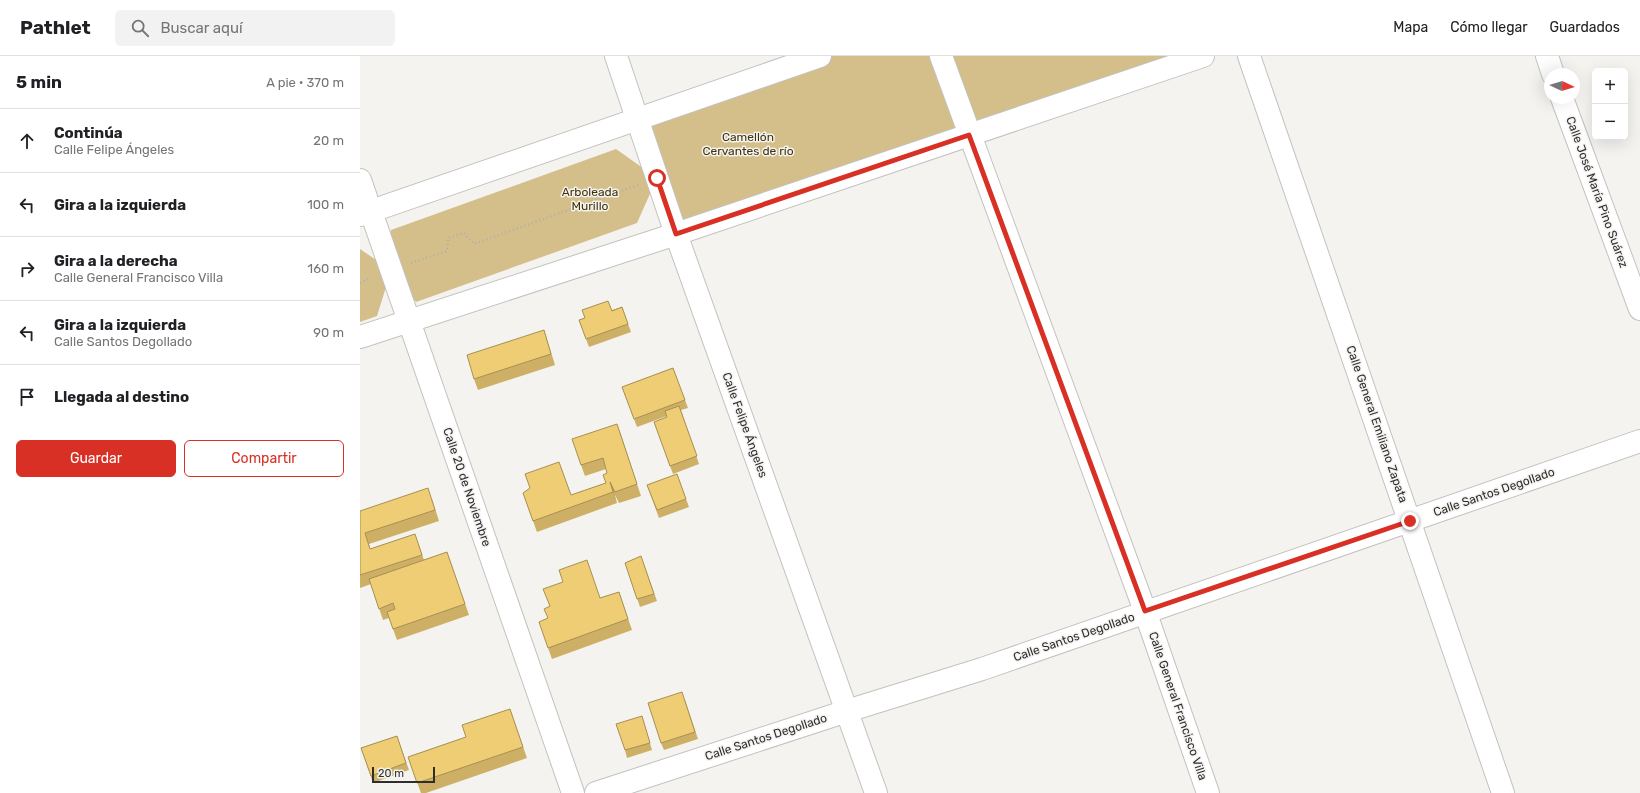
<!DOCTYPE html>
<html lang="es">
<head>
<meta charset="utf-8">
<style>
	:root { --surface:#fff; --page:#f2f2f2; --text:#202124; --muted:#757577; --line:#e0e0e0; --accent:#d93025 }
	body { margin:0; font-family:Rubik,sans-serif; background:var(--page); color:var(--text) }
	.controls { position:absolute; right:12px; top:12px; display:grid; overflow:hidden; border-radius:6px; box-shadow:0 4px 16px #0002 }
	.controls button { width:36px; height:36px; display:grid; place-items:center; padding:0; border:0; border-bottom:1px solid var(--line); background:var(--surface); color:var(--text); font:20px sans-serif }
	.compass { position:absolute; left:1184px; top:12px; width:36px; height:36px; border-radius:50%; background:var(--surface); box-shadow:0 4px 16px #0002; rotate:94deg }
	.scale { position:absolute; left:12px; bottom:10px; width:63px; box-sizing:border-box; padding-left:4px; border:2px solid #2f2e2d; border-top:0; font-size:11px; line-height:14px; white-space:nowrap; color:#2f2e2d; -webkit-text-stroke:3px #f4f3f0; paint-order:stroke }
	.stop { position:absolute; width:12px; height:12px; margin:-9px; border:3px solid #d93025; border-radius:50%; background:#fff }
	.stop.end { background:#d93025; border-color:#fff; box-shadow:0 1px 4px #0008 }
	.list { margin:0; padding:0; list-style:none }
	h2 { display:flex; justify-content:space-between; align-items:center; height:52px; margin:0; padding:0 16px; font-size:17px }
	h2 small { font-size:13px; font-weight:400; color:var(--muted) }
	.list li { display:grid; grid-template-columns:26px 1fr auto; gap:12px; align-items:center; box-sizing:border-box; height:64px; padding:0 16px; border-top:1px solid var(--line) }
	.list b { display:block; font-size:15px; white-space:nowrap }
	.list p { margin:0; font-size:13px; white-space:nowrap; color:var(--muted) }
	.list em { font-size:13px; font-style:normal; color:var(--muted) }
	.actions { display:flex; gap:8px; padding:12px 16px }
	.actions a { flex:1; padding:9px 0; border:1px solid var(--accent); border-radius:6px; text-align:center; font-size:14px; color:var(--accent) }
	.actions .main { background:var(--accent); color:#fff }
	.icon { flex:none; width:22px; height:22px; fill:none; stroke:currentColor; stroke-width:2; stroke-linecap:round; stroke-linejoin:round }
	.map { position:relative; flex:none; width:1280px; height:737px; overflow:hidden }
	header { display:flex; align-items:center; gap:24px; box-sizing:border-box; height:56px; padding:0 20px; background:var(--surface); border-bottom:1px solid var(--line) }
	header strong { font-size:19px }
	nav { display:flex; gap:22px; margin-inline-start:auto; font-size:14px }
	.search { width:280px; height:36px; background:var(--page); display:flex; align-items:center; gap:10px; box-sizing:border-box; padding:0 14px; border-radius:6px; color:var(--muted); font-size:15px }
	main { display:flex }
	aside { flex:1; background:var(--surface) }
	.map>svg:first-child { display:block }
	.green { fill:#d4bf8a }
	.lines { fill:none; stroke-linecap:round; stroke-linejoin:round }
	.street-casing { stroke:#c3c2bf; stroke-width:24 }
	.secondary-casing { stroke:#c3c2bf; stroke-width:24 }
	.path { stroke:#b0afac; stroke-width:2.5; stroke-dasharray:1 3; stroke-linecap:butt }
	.street { stroke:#fff; stroke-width:22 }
	.secondary { stroke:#fff; stroke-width:22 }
	.wall { fill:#cdb065 }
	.shaded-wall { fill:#a79052 }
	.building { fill:#eecd75; stroke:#a79052 }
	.route { stroke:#d93025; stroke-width:5 }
	.labels { text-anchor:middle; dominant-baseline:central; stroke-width:3; stroke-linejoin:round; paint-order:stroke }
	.park-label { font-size:12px; fill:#3f320a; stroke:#f4f3f0 }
	.street-label { font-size:12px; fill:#2f2e2d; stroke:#f4f3f0 }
</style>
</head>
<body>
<header>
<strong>Pathlet</strong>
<div class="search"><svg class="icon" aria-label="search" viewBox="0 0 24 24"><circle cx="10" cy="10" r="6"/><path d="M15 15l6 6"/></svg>Buscar aquí</div>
<nav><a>Mapa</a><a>Cómo llegar</a><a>Guardados</a></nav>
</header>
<main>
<aside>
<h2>5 min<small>A pie · 370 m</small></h2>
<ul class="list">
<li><svg class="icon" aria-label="ahead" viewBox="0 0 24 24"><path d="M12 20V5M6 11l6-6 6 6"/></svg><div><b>Continúa</b><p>Calle Felipe Ángeles</p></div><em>20 m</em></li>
<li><svg class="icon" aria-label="left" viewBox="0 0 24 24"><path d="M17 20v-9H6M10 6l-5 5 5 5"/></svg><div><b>Gira a la izquierda</b></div><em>100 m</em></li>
<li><svg class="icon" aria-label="right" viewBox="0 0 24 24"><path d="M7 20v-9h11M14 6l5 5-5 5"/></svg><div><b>Gira a la derecha</b><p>Calle General Francisco Villa</p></div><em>160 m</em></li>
<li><svg class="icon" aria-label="left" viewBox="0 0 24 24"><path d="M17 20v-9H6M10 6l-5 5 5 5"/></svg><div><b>Gira a la izquierda</b><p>Calle Santos Degollado</p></div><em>90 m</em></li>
<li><svg class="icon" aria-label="arrive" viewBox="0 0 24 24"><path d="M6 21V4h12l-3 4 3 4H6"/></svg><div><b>Llegada al destino</b></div></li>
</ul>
<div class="actions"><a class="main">Guardar</a><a>Compartir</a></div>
</aside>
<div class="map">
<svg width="1280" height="737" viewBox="0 0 1280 737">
	<rect width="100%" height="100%" fill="#f4f3f0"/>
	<g class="green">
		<polygon points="470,0 819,0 317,172 281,64"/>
		<polygon points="256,93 297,122 277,167 56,246 31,215 17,260 0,266 0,193 31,214 31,174"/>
	</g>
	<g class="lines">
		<g class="street-casing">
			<g id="street">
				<polyline points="256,0 316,178 516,737"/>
				<polyline points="581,0 785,555 848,737"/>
				<polyline points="889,0 1143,737"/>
				<polyline points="1187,0 1193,18"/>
				<polyline points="1202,42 1280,253"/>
				<polyline points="0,124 213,737"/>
				<polyline points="236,737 487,655 622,613 1280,385"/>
			</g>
		</g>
		<g class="secondary-casing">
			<g id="secondary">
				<polyline points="0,159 460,0"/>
				<polyline points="0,281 316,178 843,0"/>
			</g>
		</g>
		<g class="path">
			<polyline points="51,207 87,195 88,182 104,177 114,188 278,129"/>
			<polyline points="0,227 11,222"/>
		</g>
		<use href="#street" class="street"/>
		<use href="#secondary" class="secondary"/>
	</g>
	<g class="wall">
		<polygon points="262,251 271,276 229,291 219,264"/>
		<polygon points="184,274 195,309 118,334 114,323"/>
		<polygon points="313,312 328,352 321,354 339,408 313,418 294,366 307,361 307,360 277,371 262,331"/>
		<polygon points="257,368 281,440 259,447 254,437 257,447 177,476 163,437 211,439 246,427 247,417 246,413 225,420 221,409"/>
		<polygon points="317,418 329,451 299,462 287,429"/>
		<polygon points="72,443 79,465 9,488 10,493 59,489 64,504 87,496 109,559 37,584 29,562 23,564 11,528 0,532 0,455"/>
		<polygon points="281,500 297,545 280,551 265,507"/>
		<polygon points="259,536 272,574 192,603 188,592 188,562 190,550 240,542"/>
		<polygon points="325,644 338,683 304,694 301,687"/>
		<polygon points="150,653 167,702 66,737 61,737 48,701 106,681"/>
		<polygon points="282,660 292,694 267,702 265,694"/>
		<polygon points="37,680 49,714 13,727 1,692"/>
	</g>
	<g class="shaded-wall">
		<polygon points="257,368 261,379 281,440"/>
		<polygon points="250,426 254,437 257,447 253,436"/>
	</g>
	<g class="building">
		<polygon points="248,245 252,255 262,251 268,268 226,283 219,264 225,262 222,254"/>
		<polygon points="184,274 191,298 114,323 107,299"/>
		<polygon points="313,312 325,344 274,363 262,331"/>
		<polygon points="319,350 337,400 310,410 294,366 307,361 305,355"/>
		<polygon points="257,368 277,428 255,436 250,426 253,436 173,465 163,437 170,432 165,418 199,406 211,439 246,427 243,419 247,417 243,402 221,409 212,383"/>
		<polygon points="317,418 326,443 297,454 287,429"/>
		<polygon points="68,432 75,454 5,477 10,493 55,478 62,499 0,519 0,455"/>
		<polygon points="87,496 105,548 33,573 27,556 35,553 33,547 19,553 9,523"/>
		<polygon points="281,500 294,538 277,543 265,507"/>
		<polygon points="227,504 240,542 259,536 268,563 188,592 179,566 188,562 184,553 190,550 183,533 203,526 199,514"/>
		<polygon points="322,636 335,676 301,687 288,647"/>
		<polygon points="150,653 163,691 57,727 48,701 106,681 102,669"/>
		<polygon points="282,660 290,687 265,694 256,668"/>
		<polygon points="37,680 46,707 11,720 1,692"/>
	</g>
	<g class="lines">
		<polyline class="route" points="297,122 316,178 609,79 785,555 1050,465"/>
	</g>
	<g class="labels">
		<g class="park-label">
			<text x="388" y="81">Camellón<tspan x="388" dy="14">Cervantes de río</tspan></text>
			<text x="230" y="136">Arboleada<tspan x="230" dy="14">Murillo</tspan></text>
		</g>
		<g class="street-label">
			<text transform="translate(1237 136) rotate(70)">Calle José María Pino Suárez</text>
			<text transform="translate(1017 368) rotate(71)">Calle General Emiliano Zapata</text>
			<text transform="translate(385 369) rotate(70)">Calle Felipe Ángeles</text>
			<text transform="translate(107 431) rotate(71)">Calle 20 de Noviembre</text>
			<text transform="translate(1134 436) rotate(-19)">Calle Santos Degollado</text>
			<text transform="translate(714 581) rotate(-19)">Calle Santos Degollado</text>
			<text transform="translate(818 650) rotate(71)">Calle General Francisco Villa</text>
			<text transform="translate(406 681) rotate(-18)">Calle Santos Degollado</text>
		</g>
	</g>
</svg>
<div class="controls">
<button>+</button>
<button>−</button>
</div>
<svg class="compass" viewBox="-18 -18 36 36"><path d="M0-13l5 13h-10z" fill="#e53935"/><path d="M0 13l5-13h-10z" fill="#757577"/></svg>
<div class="scale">20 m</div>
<div class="stop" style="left:297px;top:122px"></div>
<div class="stop end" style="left:1050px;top:465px"></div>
</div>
</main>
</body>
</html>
